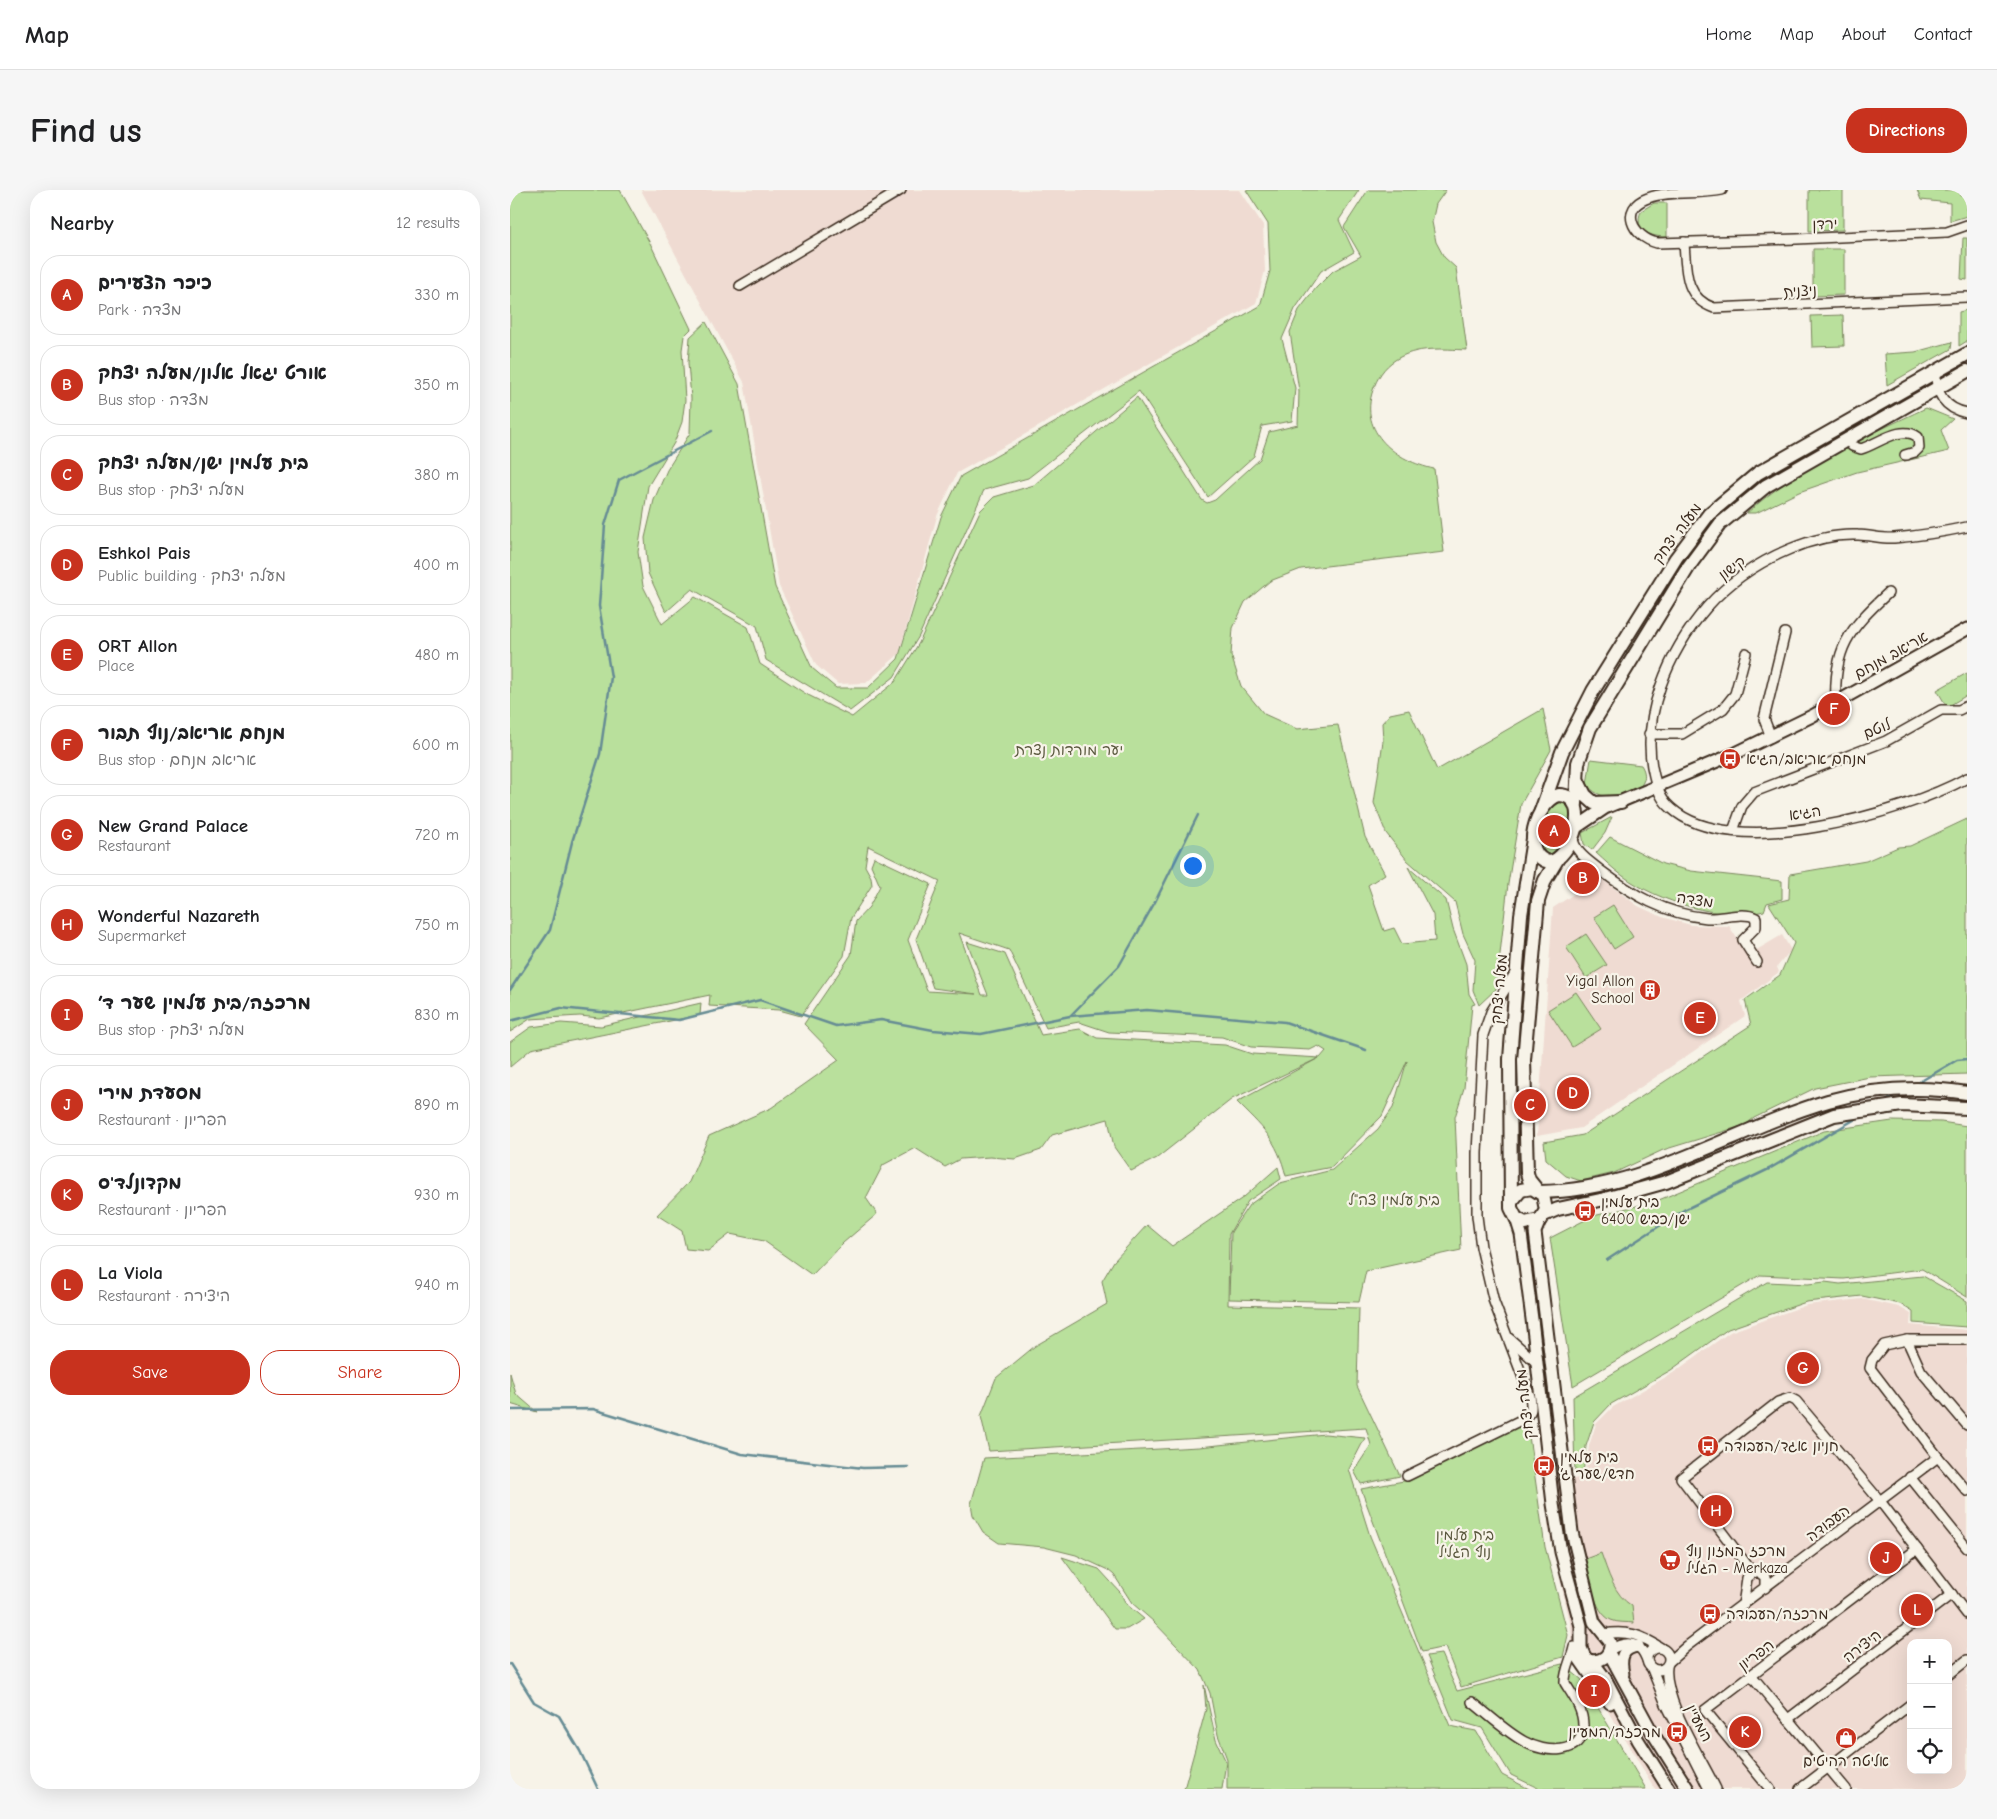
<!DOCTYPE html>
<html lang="en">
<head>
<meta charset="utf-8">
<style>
	:root { --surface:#fff; --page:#f6f6f6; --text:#202124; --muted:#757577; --line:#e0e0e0; --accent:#c8321e }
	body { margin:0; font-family:"Comic Neue","Playpen Sans Hebrew",sans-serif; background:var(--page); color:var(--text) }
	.controls { position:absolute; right:15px; bottom:15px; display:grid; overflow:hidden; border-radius:10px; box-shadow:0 5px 20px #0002 }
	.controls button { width:45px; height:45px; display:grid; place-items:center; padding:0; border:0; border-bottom:1px solid var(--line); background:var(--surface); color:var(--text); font:25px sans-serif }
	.you { position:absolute; left:682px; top:675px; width:18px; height:18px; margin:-12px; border:4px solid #fff; border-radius:50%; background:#1a73e8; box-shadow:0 0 0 8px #1a73e833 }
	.badge { display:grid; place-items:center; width:32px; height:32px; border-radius:50%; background:var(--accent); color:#fff; font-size:16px; font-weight:700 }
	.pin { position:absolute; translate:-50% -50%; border:2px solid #fff; box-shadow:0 1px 5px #0006 }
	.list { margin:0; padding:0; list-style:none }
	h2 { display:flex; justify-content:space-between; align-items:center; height:65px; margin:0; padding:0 20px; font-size:21px }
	h2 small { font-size:16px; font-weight:400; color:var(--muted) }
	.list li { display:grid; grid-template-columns:32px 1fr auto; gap:15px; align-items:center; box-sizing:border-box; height:80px; margin:0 10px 10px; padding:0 10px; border:1px solid var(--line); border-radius:20px }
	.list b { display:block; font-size:19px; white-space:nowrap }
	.list p { margin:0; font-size:16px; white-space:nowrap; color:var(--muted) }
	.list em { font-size:16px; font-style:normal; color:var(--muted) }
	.actions { display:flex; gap:10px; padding:15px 20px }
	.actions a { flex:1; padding:11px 0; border:1px solid var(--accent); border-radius:20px; text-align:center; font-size:18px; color:var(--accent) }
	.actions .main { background:var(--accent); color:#fff }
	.icon { flex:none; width:28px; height:28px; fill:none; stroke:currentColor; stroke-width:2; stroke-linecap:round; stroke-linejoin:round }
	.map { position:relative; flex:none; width:1457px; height:1599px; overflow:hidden; border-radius:20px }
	header { display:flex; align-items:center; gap:30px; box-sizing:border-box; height:70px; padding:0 25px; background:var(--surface); border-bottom:1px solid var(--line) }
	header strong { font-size:24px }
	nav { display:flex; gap:28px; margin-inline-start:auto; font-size:18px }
	.intro { display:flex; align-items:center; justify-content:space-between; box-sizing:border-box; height:120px; padding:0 30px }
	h1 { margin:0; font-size:35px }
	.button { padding:12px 22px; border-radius:20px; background:var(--accent); color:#fff; font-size:18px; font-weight:700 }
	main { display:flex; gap:30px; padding:0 30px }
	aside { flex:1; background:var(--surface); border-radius:20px; box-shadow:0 5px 20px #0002 }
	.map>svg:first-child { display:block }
	.built { fill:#efdbd2; fill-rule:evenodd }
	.green { fill:#b9e09c; stroke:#7a855d; fill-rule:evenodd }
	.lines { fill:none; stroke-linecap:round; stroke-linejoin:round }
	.stream { stroke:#668c94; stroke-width:2.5 }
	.minor-casing { stroke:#3b2a1e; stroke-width:12 }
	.tertiary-casing { stroke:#3b2a1e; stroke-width:15 }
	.secondary-casing { stroke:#3b2a1e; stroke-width:16 }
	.minor { stroke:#f7f3e8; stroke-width:9 }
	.tertiary { stroke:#f7f3e8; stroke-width:11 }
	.secondary { stroke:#f7f3e8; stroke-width:12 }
	.labels { text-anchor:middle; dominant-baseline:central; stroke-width:4.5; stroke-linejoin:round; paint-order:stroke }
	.street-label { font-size:15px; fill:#3b2a1e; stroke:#f7f3e8 }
	.park-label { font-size:15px; fill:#5a583e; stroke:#f7f3e8 }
	.poi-label { font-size:15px; fill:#3b2a1e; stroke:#f7f3e8; text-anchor:start }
</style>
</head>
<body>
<header>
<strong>Map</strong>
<nav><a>Home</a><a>Map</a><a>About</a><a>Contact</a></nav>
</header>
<div class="intro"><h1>Find us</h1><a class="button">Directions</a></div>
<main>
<aside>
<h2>Nearby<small>12 results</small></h2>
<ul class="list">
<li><span class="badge">A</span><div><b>כיכר הצעירים</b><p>Park · מצדה</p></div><em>330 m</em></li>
<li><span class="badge">B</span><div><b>אורט יגאל אלון/מעלה יצחק</b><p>Bus stop · מצדה</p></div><em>350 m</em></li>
<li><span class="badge">C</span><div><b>בית עלמין ישן/מעלה יצחק</b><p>Bus stop · מעלה יצחק</p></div><em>380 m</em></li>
<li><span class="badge">D</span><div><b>Eshkol Pais</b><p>Public building · מעלה יצחק</p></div><em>400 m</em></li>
<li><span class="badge">E</span><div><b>ORT Allon</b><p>Place</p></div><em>480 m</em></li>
<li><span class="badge">F</span><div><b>מנחם אריאב/נוף תבור</b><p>Bus stop · אריאב מנחם</p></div><em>600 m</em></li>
<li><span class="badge">G</span><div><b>New Grand Palace</b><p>Restaurant</p></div><em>720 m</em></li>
<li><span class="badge">H</span><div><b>Wonderful Nazareth</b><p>Supermarket</p></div><em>750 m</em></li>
<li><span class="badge">I</span><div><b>מרכזה/בית עלמין שער ד׳</b><p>Bus stop · מעלה יצחק</p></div><em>830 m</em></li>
<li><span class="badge">J</span><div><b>מסעדת מירי</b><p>Restaurant · הפריון</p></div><em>890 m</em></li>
<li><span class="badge">K</span><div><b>מקדונלד'ס</b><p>Restaurant · הפריון</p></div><em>930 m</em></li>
<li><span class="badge">L</span><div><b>La Viola</b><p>Restaurant · היצירה</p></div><em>940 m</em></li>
</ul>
<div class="actions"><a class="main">Save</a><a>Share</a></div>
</aside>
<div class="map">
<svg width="1457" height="1599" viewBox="0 0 1457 1599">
	<rect width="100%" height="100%" fill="#f7f3e8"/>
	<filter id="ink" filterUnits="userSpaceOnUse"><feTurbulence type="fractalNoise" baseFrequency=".02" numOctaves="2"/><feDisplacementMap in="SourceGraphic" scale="10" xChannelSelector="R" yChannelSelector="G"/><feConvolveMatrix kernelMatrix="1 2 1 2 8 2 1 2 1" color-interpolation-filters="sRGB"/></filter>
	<g filter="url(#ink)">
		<g class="built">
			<polygon points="131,0 730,0 753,35 755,81 746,113 447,283 427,326 389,464 356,493 328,494 306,475 269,396 234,192"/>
			<polygon points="1089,687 1128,716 1152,727 1181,735 1219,736 1238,765 1272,745 1281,760 1267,777 1269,782 1231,811 1235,826 1071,938 1027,946 1043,718"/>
			<path d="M1352,1109L1389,1117L1401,1124L1400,1135L1457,1140V1599H1145L1063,1464L1061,1437L1038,1336V1293L1075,1287L1079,1256L1086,1234L1103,1217L1163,1183L1220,1142L1297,1115ZM1401,1453H1438V1580H1401Z"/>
		</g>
		<g class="green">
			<path d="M0,0H110L141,55L181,139L174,146L172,160L175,210L172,232L164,253L138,296L128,362L133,396L152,434L185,407L238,437L250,474L296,504L342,527L385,492L409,453L470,321L484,307L524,295L627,207L692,310L697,313L705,310L750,269L759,242L788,235L789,201L780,142L789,120L806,98L823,81L851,66L834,37L858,0H936L926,14L922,32L926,52L934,67L946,78L957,160C933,159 906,156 885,170C874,177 867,188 863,200C848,243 887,271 924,279L934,362L791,379L760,391L735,412L723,438L721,465L731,496L754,524L787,539L828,535L855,647L875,684L858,695L874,741L884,738L892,754L925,751L923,725L898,677L936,710L943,739L956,774L959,804L965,814L962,815L954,898L945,927L951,1060L856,1081L849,1112L719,1109L721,1042L739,1015L770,993L822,980L868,939L883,918L897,871L872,926L822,977L776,986C767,949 752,937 727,912L809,868L722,909L647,968L621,981L604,957L598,929L542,945L531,960L505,969L480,967L450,969L435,977L405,958L373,975L356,1008L367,1024L333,1053L302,1085L254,1051L220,1044L198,1061L176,1059L172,1041L147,1025L179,992L199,946L261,918L329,870L294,834L341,765L346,731L359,717L370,696L361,675L364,667L421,694L398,750L417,801L466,804L423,798L406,749L430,691L358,656L355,676L361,687L362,695L341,728L334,766L291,826L269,820L199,816L200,805L89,828L70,826L20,829L0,842ZM449,743L499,760L536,838L569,832L599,842L712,847L741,857L800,860L808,856L816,861L810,868L742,864L715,855L587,848L570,839L531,845L495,764L457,752L478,805H472Z"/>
			<polygon points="736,0 849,0 829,30 844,62 811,81 785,119 772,149 785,198 782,231 752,236 744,266 698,307 629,201 518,288 474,300 409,446 384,487 340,521 256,470 247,436 182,399 156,422 138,383 135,348 144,310 157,280 180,243 181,208 178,173 180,147 196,132 229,194 265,397 302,478 326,498 358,498 388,469 431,327 451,286 750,116 760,81 758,34"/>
			<polygon points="1299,0 1333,0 1333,40 1299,41"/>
			<polygon points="1407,0 1449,0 1450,6 1457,5 1457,26 1440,31 1440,13 1411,10"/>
			<path d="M1144,13H1157V47C1141,47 1123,41 1131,21Z"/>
			<polygon points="1453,48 1457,48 1457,90 1451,89"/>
			<polygon points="1303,59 1334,59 1334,105 1303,106"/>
			<polygon points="1457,120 1457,151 1449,156 1449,122"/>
			<polygon points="1333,125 1334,156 1302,157 1301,126"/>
			<polygon points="1442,152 1441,159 1377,195 1375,164 1405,162"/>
			<path d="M1416,218L1443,229L1431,240L1439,261L1347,282L1289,302L1246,323H1237C1288,277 1354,247 1416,218Z"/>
			<polygon points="1457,483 1457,505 1437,517 1427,500"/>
			<polygon points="1033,519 1041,560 1011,614 998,694 986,799 969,815 963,800 965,770 953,744 945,712 897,670 876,643 864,613 873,551 872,533 880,524 899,520 927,580"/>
			<path d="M1081,569L1131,575C1149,602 1094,621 1077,594Z"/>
			<path d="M1053,612L1058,614C1064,629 1055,650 1047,663L1037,664L1029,655C1030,640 1034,613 1053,612Z"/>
			<polygon points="1102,627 1095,643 1082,660 1074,654 1072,643"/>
			<polygon points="1457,629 1457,884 1360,887 1305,898 1244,928 1235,935 1153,960 1104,983 1071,991 1056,986 1036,969 1034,952 1073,945 1241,835 1235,810 1270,785 1284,753 1259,714 1279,709 1280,684 1356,671 1388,657 1400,656"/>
			<path d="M1100,647L1153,674L1181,681L1272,691V709L1257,713L1254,721C1213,732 1147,711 1113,686C1103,679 1095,671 1086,663Z"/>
			<polygon points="1103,715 1123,747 1104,759 1084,727"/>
			<polygon points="1076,744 1097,775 1076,788 1056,757"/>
			<polygon points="1066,802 1091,839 1062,857 1038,820"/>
			<polygon points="191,813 190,825 21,859 0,877 0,852 21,837 51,833 91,836"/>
			<polygon points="1382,931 1431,932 1457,936 1457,1107 1412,1079 1334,1089 1250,1085 1063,1196 1040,1048 1083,1026 1144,1012 1314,941"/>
			<polygon points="768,977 771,989 738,1011 719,1044 718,1115 849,1118 847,1196 890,1286 851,1294 844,1281 861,1255 856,1238 479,1261 471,1226 486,1188 525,1156 597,1114 592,1091 604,1071 637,1035 662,1056 734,1007"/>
			<polygon points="1413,1086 1457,1111 1457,1137 1403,1133 1403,1122 1390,1114 1352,1106 1296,1112 1218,1139 1161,1180 1101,1214 1084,1232 1076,1256 1073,1285 1065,1284 1063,1207 1257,1092 1298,1094 1315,1092 1330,1094"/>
			<polygon points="0,1183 6,1204 27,1222 0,1214"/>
			<polygon points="1017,1232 1035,1357 1058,1445 1053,1467 951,1497 935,1457 912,1462 851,1299 899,1290"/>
			<polygon points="815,1244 855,1248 839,1279 860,1346 940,1536 966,1541 992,1585 1019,1599 717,1599 717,1569 708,1545 700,1503 690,1480 644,1432 622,1413 604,1385 598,1380 566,1365 534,1357 489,1353 473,1342 463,1325 461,1314 474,1268 689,1257"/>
			<path d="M1091,1363C1098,1382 1104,1405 1122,1416L1124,1433C1117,1432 1107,1433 1101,1430C1083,1422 1080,1386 1075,1369Z"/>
			<polygon points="552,1367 589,1379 610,1402 616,1414 634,1429 617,1439 605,1439"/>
			<polygon points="931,1464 947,1501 1052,1474 1071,1489 1136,1599 1030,1599 1001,1585 972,1538 943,1530 917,1466"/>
			<polygon points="694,1495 706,1550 716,1572 712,1599 674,1599 696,1519"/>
		</g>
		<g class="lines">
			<g class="stream">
				<polyline points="0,800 40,740 62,652 90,564 101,487 89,416 95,335 109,290 202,241"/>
				<polyline points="560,826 609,776 645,712 688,625"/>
				<polyline points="0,831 51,818 169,830 250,810 326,836 371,830 423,840 471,844 560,826 637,820 775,832 856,860"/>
				<polyline points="1406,894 1447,870 1457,869"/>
				<polyline points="1376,911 1386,905"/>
				<polyline points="1097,1070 1174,1020 1259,979 1349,927"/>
				<polyline points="0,1220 83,1219 232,1264 353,1278 398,1277"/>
				<polyline points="0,1474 24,1512 49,1526 70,1561 88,1599"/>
			</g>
			<g class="minor-casing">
				<g id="minor">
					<path d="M1212,0C1189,5 1159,0 1138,8C1109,18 1122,47 1147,53L1287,49L1437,42L1457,35"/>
					<path d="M1174,52C1176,79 1174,108 1204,118L1457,107"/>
					<polyline points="230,96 391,0"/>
					<path d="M1426,182C1425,203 1435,219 1457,223"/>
					<path d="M1337,249L1342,256L1351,259C1368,254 1391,234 1408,247L1409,258L1405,262L1395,265H1397"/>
					<path d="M1457,337C1433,342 1408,346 1384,348C1372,349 1360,345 1348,345C1325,344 1301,350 1280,359C1249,372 1220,391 1197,417C1159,461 1129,528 1144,586C1147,598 1151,610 1161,618C1222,673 1393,623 1457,588"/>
					<path d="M1326,513C1323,459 1339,439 1378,403"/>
					<polyline points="1139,544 1172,544 1213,519 1225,504 1236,463"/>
					<polyline points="1261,547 1254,529 1275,443"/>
					<polyline points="1223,641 1232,616 1244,602 1376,551 1431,520 1449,520 1457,516"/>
					<path d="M1062,646C1065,663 1078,670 1090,680C1123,705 1155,724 1197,728C1212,729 1233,721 1246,728V737L1233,750L1247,772"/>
					<polyline points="1000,1149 1027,1173"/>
					<polyline points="1397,1150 1411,1181 1457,1235"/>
					<polyline points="1457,1150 1397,1150 1374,1155 1362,1170 1360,1178 1428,1267 1457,1301"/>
					<path d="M897,1286L1011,1230C1023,1223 1022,1219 1020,1206L984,1112L971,1057L967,1026V963L973,845L981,822L1004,785"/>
					<polyline points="1400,1287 1457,1358"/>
					<polyline points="1243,1383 1171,1288 1268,1212 1280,1208 1286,1211 1370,1311 1457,1424"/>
					<polyline points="1233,1415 1237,1388 1243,1383 1250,1383 1255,1387 1255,1398"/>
					<path d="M1094,1444C1117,1440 1131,1445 1151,1458"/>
					<circle cx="1148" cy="1469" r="11"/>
					<path d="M1100,1460C1116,1450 1130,1451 1137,1470"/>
					<polyline points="1160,1471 1177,1456 1428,1267"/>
					<path d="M1157,1477C1153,1510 1191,1568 1206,1599"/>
					<polyline points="1142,1479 1156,1514 1199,1599"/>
					<polyline points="1438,1485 1457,1470"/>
					<polyline points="1242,1486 1336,1599"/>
					<path d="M962,1512C979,1525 996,1542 1015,1552C1034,1563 1074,1566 1073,1535C1073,1519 1063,1506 1055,1493C1054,1482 1062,1468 1064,1457"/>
					<polyline points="1278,1529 1442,1404"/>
					<polyline points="1260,1599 1195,1520 1407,1359"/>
					<polyline points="1290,1599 1401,1514"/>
				</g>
			</g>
			<g class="tertiary-casing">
				<g id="tertiary">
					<polyline points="1064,639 1095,618 1224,564 1302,526 1457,439"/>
					<polyline points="1006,1028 1011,1044 1022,1129 1043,1314 1051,1362 1071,1436 1071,1458 1075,1467 1086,1476 1095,1488 1128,1550 1159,1599"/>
					<path d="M1030,1030L1025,1042L1062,1342L1084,1432L1100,1452C1101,1465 1092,1473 1079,1470"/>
					<polyline points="1099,1463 1142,1542 1178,1599"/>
					<polyline points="1068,1467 1100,1513"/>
					<path d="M1113,1484C1110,1469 1111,1458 1128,1456"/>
				</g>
			</g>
			<g class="secondary-casing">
				<g id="secondary">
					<polyline points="1068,591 1075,605 1084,613 1111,612"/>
					<path d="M1049,605C1084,606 1061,670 1039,672C1009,665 1026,612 1049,605Z"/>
					<polyline points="1066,614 1068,573 1080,538 1179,376 1210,334 1256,296 1457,181"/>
					<polyline points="1031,621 1052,562 1083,501 1166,368 1199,324 1248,283 1457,164"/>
					<polyline points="1027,1000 1019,990 1017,983 1014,870 1028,711 1035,690 1047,670"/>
					<path d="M1029,1002C1134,1001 1220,940 1318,911C1362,899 1411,896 1457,903"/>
					<polyline points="1001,1012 1011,1000 1022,998 1033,1005 1036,1020 1030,1030 1015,1033 1006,1028 1001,1018 1000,869 1011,725 1023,649"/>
					<polyline points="1034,1025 1048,1019 1095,1009 1156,992 1324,925 1392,915 1457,918"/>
				</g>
			</g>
			<use href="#minor" class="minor"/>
			<use href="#tertiary" class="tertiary"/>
			<use href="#secondary" class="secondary"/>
		</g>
	</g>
	<defs>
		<g id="bus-disc" transform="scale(1.125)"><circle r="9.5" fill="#c8321e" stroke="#f7f3e8"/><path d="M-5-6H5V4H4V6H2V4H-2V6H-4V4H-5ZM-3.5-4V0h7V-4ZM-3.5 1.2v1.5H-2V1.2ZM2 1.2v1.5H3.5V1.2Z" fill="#fff"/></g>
		<g id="building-disc" transform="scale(1.125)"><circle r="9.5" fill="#c8321e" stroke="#f7f3e8"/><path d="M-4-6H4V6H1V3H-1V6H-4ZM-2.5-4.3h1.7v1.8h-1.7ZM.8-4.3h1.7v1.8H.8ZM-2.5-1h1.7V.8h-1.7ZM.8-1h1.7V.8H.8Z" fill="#fff"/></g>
		<g id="supermarket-disc" transform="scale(1.125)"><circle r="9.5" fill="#c8321e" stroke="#f7f3e8"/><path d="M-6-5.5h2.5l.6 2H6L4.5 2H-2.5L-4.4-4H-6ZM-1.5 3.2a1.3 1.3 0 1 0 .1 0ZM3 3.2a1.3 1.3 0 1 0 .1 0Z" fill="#fff"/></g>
		<g id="shop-disc" transform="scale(1.125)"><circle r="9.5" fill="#c8321e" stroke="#f7f3e8"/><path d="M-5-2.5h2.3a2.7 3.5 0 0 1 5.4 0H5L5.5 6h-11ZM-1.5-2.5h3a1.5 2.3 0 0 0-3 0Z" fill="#fff"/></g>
	</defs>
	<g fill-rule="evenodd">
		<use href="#bus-disc" x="1220" y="569"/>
		<use href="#building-disc" x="1140" y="800"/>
		<use href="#bus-disc" x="1075" y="1021"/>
		<use href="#bus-disc" x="1198" y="1256"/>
		<use href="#bus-disc" x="1034" y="1276"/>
		<use href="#supermarket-disc" x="1160" y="1370"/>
		<use href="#bus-disc" x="1200" y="1424"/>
		<use href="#bus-disc" x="1167" y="1542"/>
		<use href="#shop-disc" x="1336" y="1548"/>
	</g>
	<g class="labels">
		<g class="street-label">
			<text transform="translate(1315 34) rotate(-2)">ירדן</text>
			<text transform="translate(1290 101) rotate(-3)">ניצנית</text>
			<text transform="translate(1167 343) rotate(-53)">מעלה יצחק</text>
			<text transform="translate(1222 378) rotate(-37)">קישון</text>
			<text transform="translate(1381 465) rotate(-29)">אריאב מנחם</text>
			<text transform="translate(1367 539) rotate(-23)">לוטם</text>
			<text transform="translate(1295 623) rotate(-8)">הגיא</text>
			<text transform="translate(1185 710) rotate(9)">מצדה</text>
			<text transform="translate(989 799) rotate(-85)">מעלה יצחק</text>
			<text transform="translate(1015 1214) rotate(-97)">מעלה יצחק</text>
			<text transform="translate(1318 1333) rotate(-37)">העבודה</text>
			<text transform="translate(1352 1456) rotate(-37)">היצירה</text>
			<text transform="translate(1246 1465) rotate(-37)">הפריון</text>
			<text transform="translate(1189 1533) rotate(63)">המעיין</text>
		</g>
		<g class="park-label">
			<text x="559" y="560">יער מורדות נצרת</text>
			<text x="884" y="1010">בית עלמין צה"ל</text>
			<text x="955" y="1345">בית עלמין<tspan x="955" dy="17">נוף הגליל</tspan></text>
		</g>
		<g class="poi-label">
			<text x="1236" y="569">מנחם אריאב/הגיא</text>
			<text x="1124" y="791" text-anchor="end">Yigal Allon<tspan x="1124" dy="17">School</tspan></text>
			<text x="1091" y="1012">בית עלמין<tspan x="1091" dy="17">ישן/כביש 6400</tspan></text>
			<text x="1214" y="1256">חניון אגד/העבודה</text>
			<text x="1050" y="1267">בית עלמין<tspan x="1050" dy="17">חדש/שער ג׳</tspan></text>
			<text x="1176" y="1361">מרכז המזון נוף<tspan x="1176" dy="17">הגליל - Merkaza</tspan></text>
			<text x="1216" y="1424">מרכזה/העבודה</text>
			<text x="1151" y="1542" text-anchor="end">מרכזה/המעיין</text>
			<text x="1336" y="1571" text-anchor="middle">אליטה רהיטים</text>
		</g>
	</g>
</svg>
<div class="controls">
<button>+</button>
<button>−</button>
<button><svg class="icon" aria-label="locate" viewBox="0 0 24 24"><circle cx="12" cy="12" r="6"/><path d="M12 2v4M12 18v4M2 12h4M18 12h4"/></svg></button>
</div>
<div class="you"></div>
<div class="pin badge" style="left:1044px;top:641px">A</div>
<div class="pin badge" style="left:1073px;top:688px">B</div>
<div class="pin badge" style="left:1020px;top:915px">C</div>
<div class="pin badge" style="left:1063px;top:903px">D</div>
<div class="pin badge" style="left:1190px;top:828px">E</div>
<div class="pin badge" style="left:1324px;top:519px">F</div>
<div class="pin badge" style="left:1293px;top:1178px">G</div>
<div class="pin badge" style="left:1206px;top:1321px">H</div>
<div class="pin badge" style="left:1084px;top:1501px">I</div>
<div class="pin badge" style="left:1376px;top:1368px">J</div>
<div class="pin badge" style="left:1235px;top:1542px">K</div>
<div class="pin badge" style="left:1407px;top:1420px">L</div>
</div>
</main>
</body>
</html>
